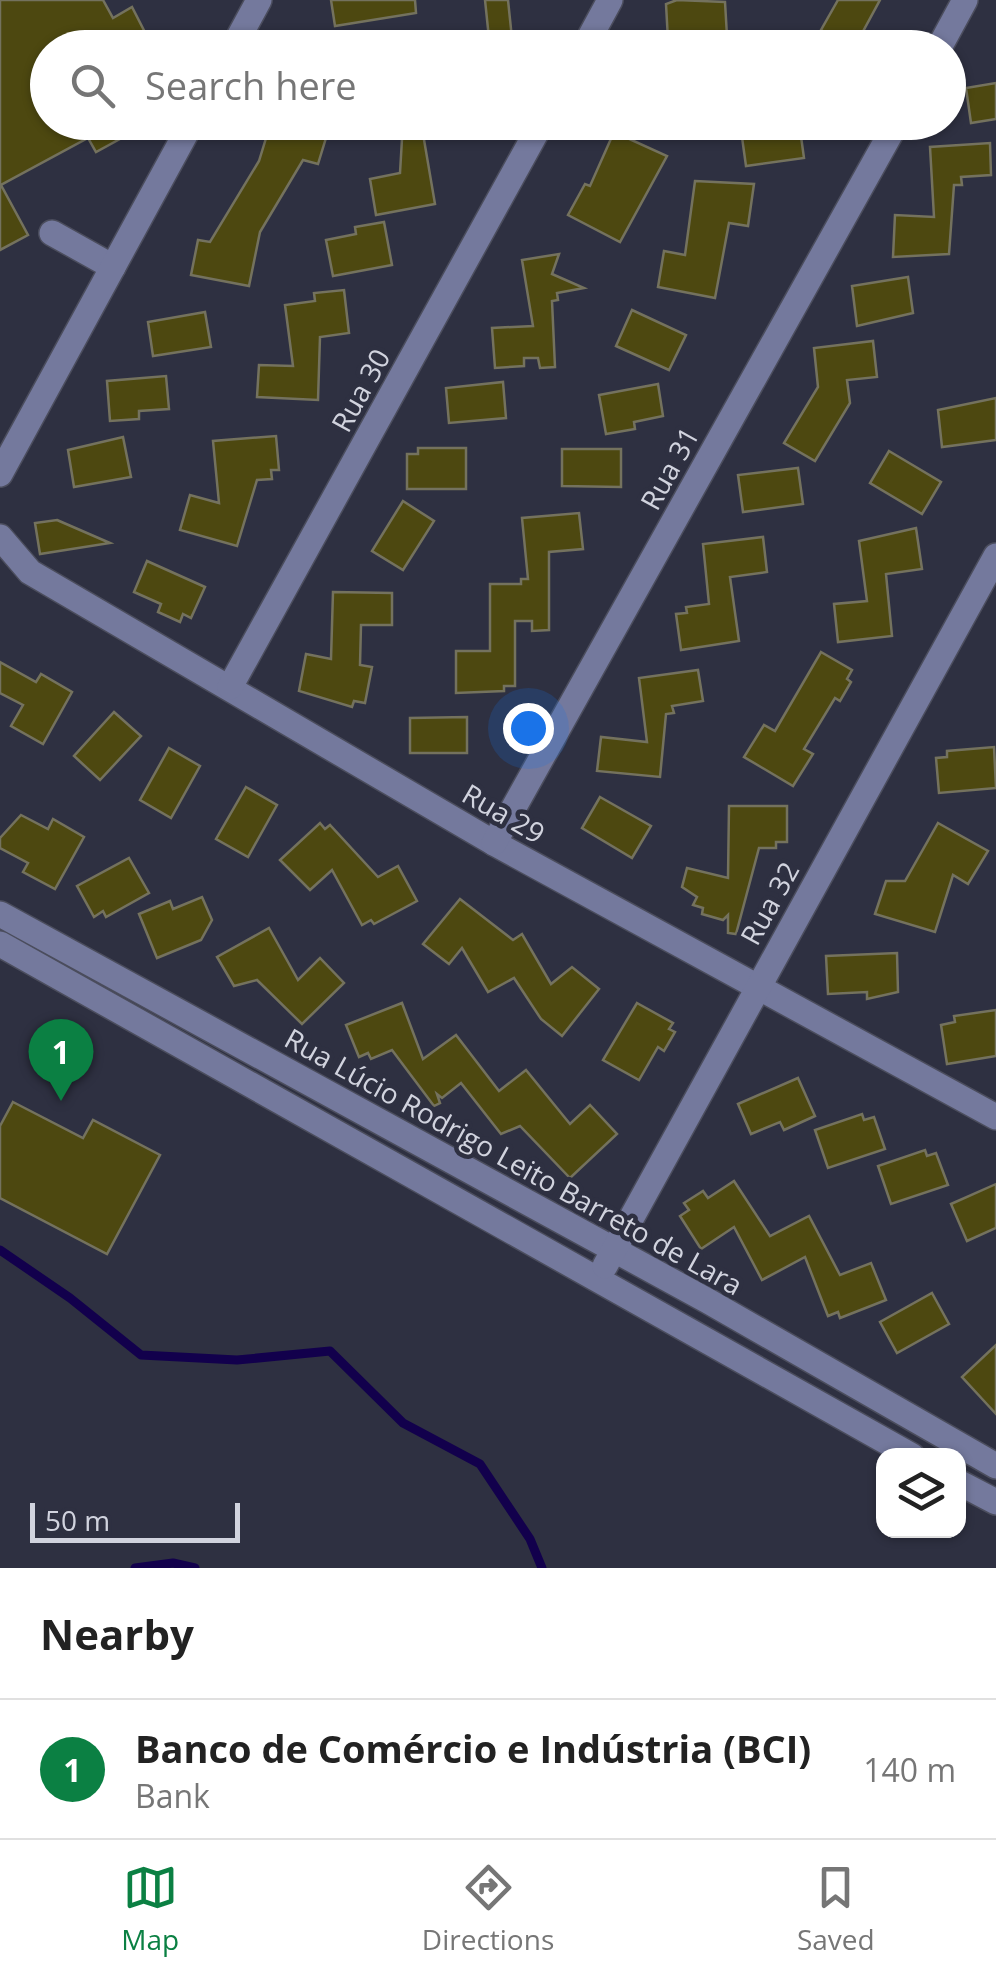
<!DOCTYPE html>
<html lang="en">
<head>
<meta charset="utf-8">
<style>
	:root { --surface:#fff; --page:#f2f2f2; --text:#222; --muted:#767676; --line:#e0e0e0; --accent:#0b8043 }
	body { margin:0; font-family:"Open Sans",sans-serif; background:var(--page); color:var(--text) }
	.controls { position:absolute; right:30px; bottom:30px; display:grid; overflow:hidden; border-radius:20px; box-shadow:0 2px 8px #0004 }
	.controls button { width:90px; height:90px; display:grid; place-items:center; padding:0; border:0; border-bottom:2px solid var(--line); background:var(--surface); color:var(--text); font:50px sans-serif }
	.scale { position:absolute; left:30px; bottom:25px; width:210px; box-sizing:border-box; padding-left:10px; border:5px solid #d1d3de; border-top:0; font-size:28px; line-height:35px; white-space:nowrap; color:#d1d3de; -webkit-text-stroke:8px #2e3041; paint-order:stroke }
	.you { position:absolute; left:528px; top:728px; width:35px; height:35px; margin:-25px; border:8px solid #fff; border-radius:50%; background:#1a73e8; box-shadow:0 0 0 15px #1a73e833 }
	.badge { display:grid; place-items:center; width:65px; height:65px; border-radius:50%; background:var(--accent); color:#fff; font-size:32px; font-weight:700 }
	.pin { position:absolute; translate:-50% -82px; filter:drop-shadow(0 2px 5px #0008) }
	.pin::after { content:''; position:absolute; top:52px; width:35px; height:30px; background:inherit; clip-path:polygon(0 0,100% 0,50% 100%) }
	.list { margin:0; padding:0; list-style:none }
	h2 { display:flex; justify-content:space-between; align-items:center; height:130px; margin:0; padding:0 40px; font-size:42px }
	h2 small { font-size:32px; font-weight:400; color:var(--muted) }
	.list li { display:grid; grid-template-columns:65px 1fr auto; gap:30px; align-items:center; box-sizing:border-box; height:140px; padding:0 40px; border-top:2px solid var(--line) }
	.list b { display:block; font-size:38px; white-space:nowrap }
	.list p { margin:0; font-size:32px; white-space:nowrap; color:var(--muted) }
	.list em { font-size:32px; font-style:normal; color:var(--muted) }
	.icon { flex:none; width:55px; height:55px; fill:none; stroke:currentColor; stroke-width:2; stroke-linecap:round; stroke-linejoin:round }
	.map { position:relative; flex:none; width:996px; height:1568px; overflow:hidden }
	.search { position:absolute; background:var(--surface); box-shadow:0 2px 8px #0004; left:30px; right:30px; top:30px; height:110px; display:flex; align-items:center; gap:25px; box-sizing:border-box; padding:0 35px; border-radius:55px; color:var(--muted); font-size:38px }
	.sheet { height:270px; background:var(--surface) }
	nav { display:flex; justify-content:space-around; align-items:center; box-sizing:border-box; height:140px; border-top:2px solid var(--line); background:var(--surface); font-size:28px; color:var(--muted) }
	nav a { display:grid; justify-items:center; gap:5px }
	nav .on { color:var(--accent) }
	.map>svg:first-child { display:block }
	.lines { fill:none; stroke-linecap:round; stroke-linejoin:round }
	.stream { stroke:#12004c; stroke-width:9 }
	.building { fill:#4d4810; stroke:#74725e; stroke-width:2.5 }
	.minor-casing { stroke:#4b4d5d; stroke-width:28 }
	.minor { stroke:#74799d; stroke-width:25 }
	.labels { text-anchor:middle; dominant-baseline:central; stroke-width:9; stroke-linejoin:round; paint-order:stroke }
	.street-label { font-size:28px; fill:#d1d3de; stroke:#2e3041 }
</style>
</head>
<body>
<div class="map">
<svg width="996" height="1568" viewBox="0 0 996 1568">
	<rect width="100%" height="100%" fill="#2e3041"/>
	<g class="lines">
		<g class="stream">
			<polyline points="0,1250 70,1298 141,1355 237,1360 330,1351 403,1423 480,1464 530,1539 542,1568"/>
			<polyline points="135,1568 173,1563 195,1568"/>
		</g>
	</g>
	<g class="building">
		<polygon points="0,0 103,0 113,18 132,7 153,48 48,48 48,122 151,122 96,152 88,138 1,185 28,235 0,250"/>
		<polygon points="331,0 415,0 416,13 335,26"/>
		<polygon points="485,0 508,0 513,48 490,48"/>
		<polygon points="677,0 725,2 727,36 700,38 700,48 683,48 682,39 668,40 666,4"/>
		<polygon points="838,0 880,0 854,48 821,30"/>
		<polygon points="996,83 996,119 971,123 966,88"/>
		<polygon points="271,122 308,122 329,128 318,164 303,160 260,232 249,286 191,275 198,240 210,242 259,161"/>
		<polygon points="403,122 421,122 435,204 376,215 370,179 400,173"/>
		<polygon points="771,122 799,122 804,158 746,166 741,130"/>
		<polygon points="614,132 667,156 620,242 568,215 585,184 590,186"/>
		<polygon points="990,143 991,175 961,177 962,185 954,185 949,254 893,257 895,215 934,217 930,147"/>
		<polygon points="695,181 754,184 748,226 729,223 715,298 658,287 664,251 685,255"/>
		<polygon points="384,222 392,265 333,276 326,240 356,234 355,227"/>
		<polygon points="559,254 552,274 584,288 557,293 558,300 552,301 555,367 540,368 538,358 524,358 524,366 495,368 492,328 533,326 522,260"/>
		<polygon points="908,277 913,313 857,326 852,286"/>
		<polygon points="344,290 349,333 320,337 318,400 257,397 259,365 293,366 285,305 315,301 314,293"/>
		<polygon points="632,310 686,335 669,370 616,346"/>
		<polygon points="205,312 211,347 153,356 148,322"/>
		<polygon points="873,341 877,377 847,380 850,403 815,461 784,443 818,387 814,348"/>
		<polygon points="166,376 169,409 139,411 139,419 110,421 107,381"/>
		<polygon points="503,382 506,418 449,423 446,388"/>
		<polygon points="658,384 663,416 634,422 635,429 606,434 599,395"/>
		<polygon points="996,398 996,440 942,447 938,410"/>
		<polygon points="276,436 279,470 271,470 272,479 257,480 237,546 180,530 190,495 219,503 213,441"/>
		<polygon points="123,437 131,477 74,487 68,450"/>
		<polygon points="418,448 466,448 466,489 407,489 407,454 418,454"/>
		<polygon points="562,449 621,449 621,487 562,486"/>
		<polygon points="889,451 941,482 922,514 870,483"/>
		<polygon points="798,468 803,504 743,512 738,475"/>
		<polygon points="403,501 434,521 403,570 372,551"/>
		<polygon points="579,513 583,549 549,552 549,630 532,631 532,621 515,621 515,686 504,686 504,691 456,693 456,651 490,651 490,584 521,584 521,579 528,579 522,518"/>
		<polygon points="57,520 110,543 40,554 35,523"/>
		<polygon points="916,528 922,569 886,574 892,636 838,642 834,604 867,601 859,541"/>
		<polygon points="763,537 767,572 730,577 739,641 681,650 676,614 687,613 686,607 709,604 703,544"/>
		<polygon points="147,561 205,587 191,618 183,614 180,622 158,612 161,604 134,592"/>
		<polygon points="333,592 392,593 392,625 361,625 360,665 372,667 365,703 354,701 352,707 299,691 306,654 331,659"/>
		<polygon points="821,652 852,670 847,679 851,682 840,701 835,698 804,749 813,754 793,786 744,757 764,725 775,731"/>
		<polygon points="0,662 36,682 41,674 72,692 43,744 11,726 23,705 0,693"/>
		<polygon points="698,670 703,701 672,706 674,713 666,714 660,777 597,771 601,737 647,742 639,678"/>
		<polygon points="114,712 141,736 100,780 74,756"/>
		<polygon points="467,717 467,753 410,753 410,718"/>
		<polygon points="994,747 996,788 939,793 936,758 947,757 947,751"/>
		<polygon points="169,748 200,766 171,818 140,800"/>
		<polygon points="246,787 277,805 248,857 216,839"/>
		<polygon points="600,797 651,826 632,858 582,828"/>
		<polygon points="729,806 787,806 787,842 776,842 776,848 759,848 736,934 728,933 728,915 723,920 702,914 703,908 693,905 697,897 682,887 687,868 728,878"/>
		<polygon points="21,815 48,829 53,819 84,837 55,889 23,872 28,863 0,848 0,838"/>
		<polygon points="320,823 325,829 330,825 378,877 398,866 417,901 374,924 371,920 362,925 332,870 310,890 280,860"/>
		<polygon points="938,823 988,851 968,884 953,875 935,932 875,914 886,881 905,881"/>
		<polygon points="129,858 149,893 106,917 103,911 94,917 77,886"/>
		<polygon points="202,897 212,920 201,940 157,958 139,914 170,901 173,909"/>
		<polygon points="460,899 513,940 522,934 551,984 572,967 599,989 562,1036 541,1019 514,978 488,992 462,948 449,964 423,944"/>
		<polygon points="269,928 298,980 320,958 344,983 302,1024 257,980 234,986 217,957"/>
		<polygon points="897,953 898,992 867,999 867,992 828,994 826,956"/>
		<polygon points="402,1003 423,1059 456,1035 499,1091 526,1070 570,1124 590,1105 617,1134 570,1178 520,1126 501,1134 461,1083 442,1098 437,1094 440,1103 434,1106 392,1050 371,1059 368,1053 359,1057 346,1025"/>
		<polygon points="637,1003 673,1023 669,1029 675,1032 664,1051 658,1047 639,1080 603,1060"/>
		<polygon points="996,1010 996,1056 947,1064 941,1025 955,1022 954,1016"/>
		<polygon points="798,1078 815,1116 784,1130 780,1122 751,1134 738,1104"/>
		<polygon points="13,1102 83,1138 93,1120 160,1155 107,1254 0,1198 0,1126"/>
		<polygon points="862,1114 864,1120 874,1117 885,1149 828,1168 815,1130"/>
		<polygon points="925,1150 927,1156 936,1153 948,1185 891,1204 878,1166"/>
		<polygon points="734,1181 770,1236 809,1216 840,1275 871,1263 886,1300 840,1318 838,1312 828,1316 805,1257 762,1280 734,1227 701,1249 680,1216 689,1210 684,1203 703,1191 708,1198"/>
		<polygon points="996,1184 996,1228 967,1241 951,1204"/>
		<polygon points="932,1293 949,1324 897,1353 880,1322"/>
		<polygon points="996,1345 996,1414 962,1377"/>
	</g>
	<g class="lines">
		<g class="minor-casing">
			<g id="minor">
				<polyline points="233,48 259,0"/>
				<polyline points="584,48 610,0"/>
				<polyline points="939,48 965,0"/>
				<polyline points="52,233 113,267"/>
				<polyline points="0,474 192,122"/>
				<polyline points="0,537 30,572 494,843 996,1117"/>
				<polyline points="230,687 542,122"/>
				<polyline points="494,843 897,122"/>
				<polyline points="0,914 708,1301 996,1466"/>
				<polyline points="0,944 912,1456"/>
				<polyline points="605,1266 996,556"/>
				<polyline points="958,1482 996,1502"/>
			</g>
		</g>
		<use href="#minor" class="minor"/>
	</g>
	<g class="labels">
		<g class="street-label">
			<text transform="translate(360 390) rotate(-61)">Rua 30</text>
			<text transform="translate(669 468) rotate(-61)">Rua 31</text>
			<text transform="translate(504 813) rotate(30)">Rua 29</text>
			<text transform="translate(769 903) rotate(-61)">Rua 32</text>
			<text transform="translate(514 1161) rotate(29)">Rua Lúcio Rodrigo Leito Barreto de Lara</text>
		</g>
	</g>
</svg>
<div class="controls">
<button><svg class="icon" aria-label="layers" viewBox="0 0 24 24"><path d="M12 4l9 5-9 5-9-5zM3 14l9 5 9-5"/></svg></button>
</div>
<div class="scale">50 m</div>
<div class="you"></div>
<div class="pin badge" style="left:61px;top:1101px">1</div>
<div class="search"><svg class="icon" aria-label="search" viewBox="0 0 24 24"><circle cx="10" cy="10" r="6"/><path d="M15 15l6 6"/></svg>Search here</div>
</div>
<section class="sheet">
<h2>Nearby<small></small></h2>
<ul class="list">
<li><span class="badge">1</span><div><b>Banco de Comércio e Indústria (BCI)</b><p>Bank</p></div><em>140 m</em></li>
</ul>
</section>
<nav>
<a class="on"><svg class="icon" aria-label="map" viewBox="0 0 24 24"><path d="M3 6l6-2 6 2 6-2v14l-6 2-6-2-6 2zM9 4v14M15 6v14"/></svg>Map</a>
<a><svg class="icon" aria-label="directions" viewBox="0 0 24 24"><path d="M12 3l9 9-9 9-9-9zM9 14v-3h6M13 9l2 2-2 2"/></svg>Directions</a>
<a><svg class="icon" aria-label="saved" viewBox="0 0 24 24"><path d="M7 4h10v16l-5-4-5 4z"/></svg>Saved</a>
</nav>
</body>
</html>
